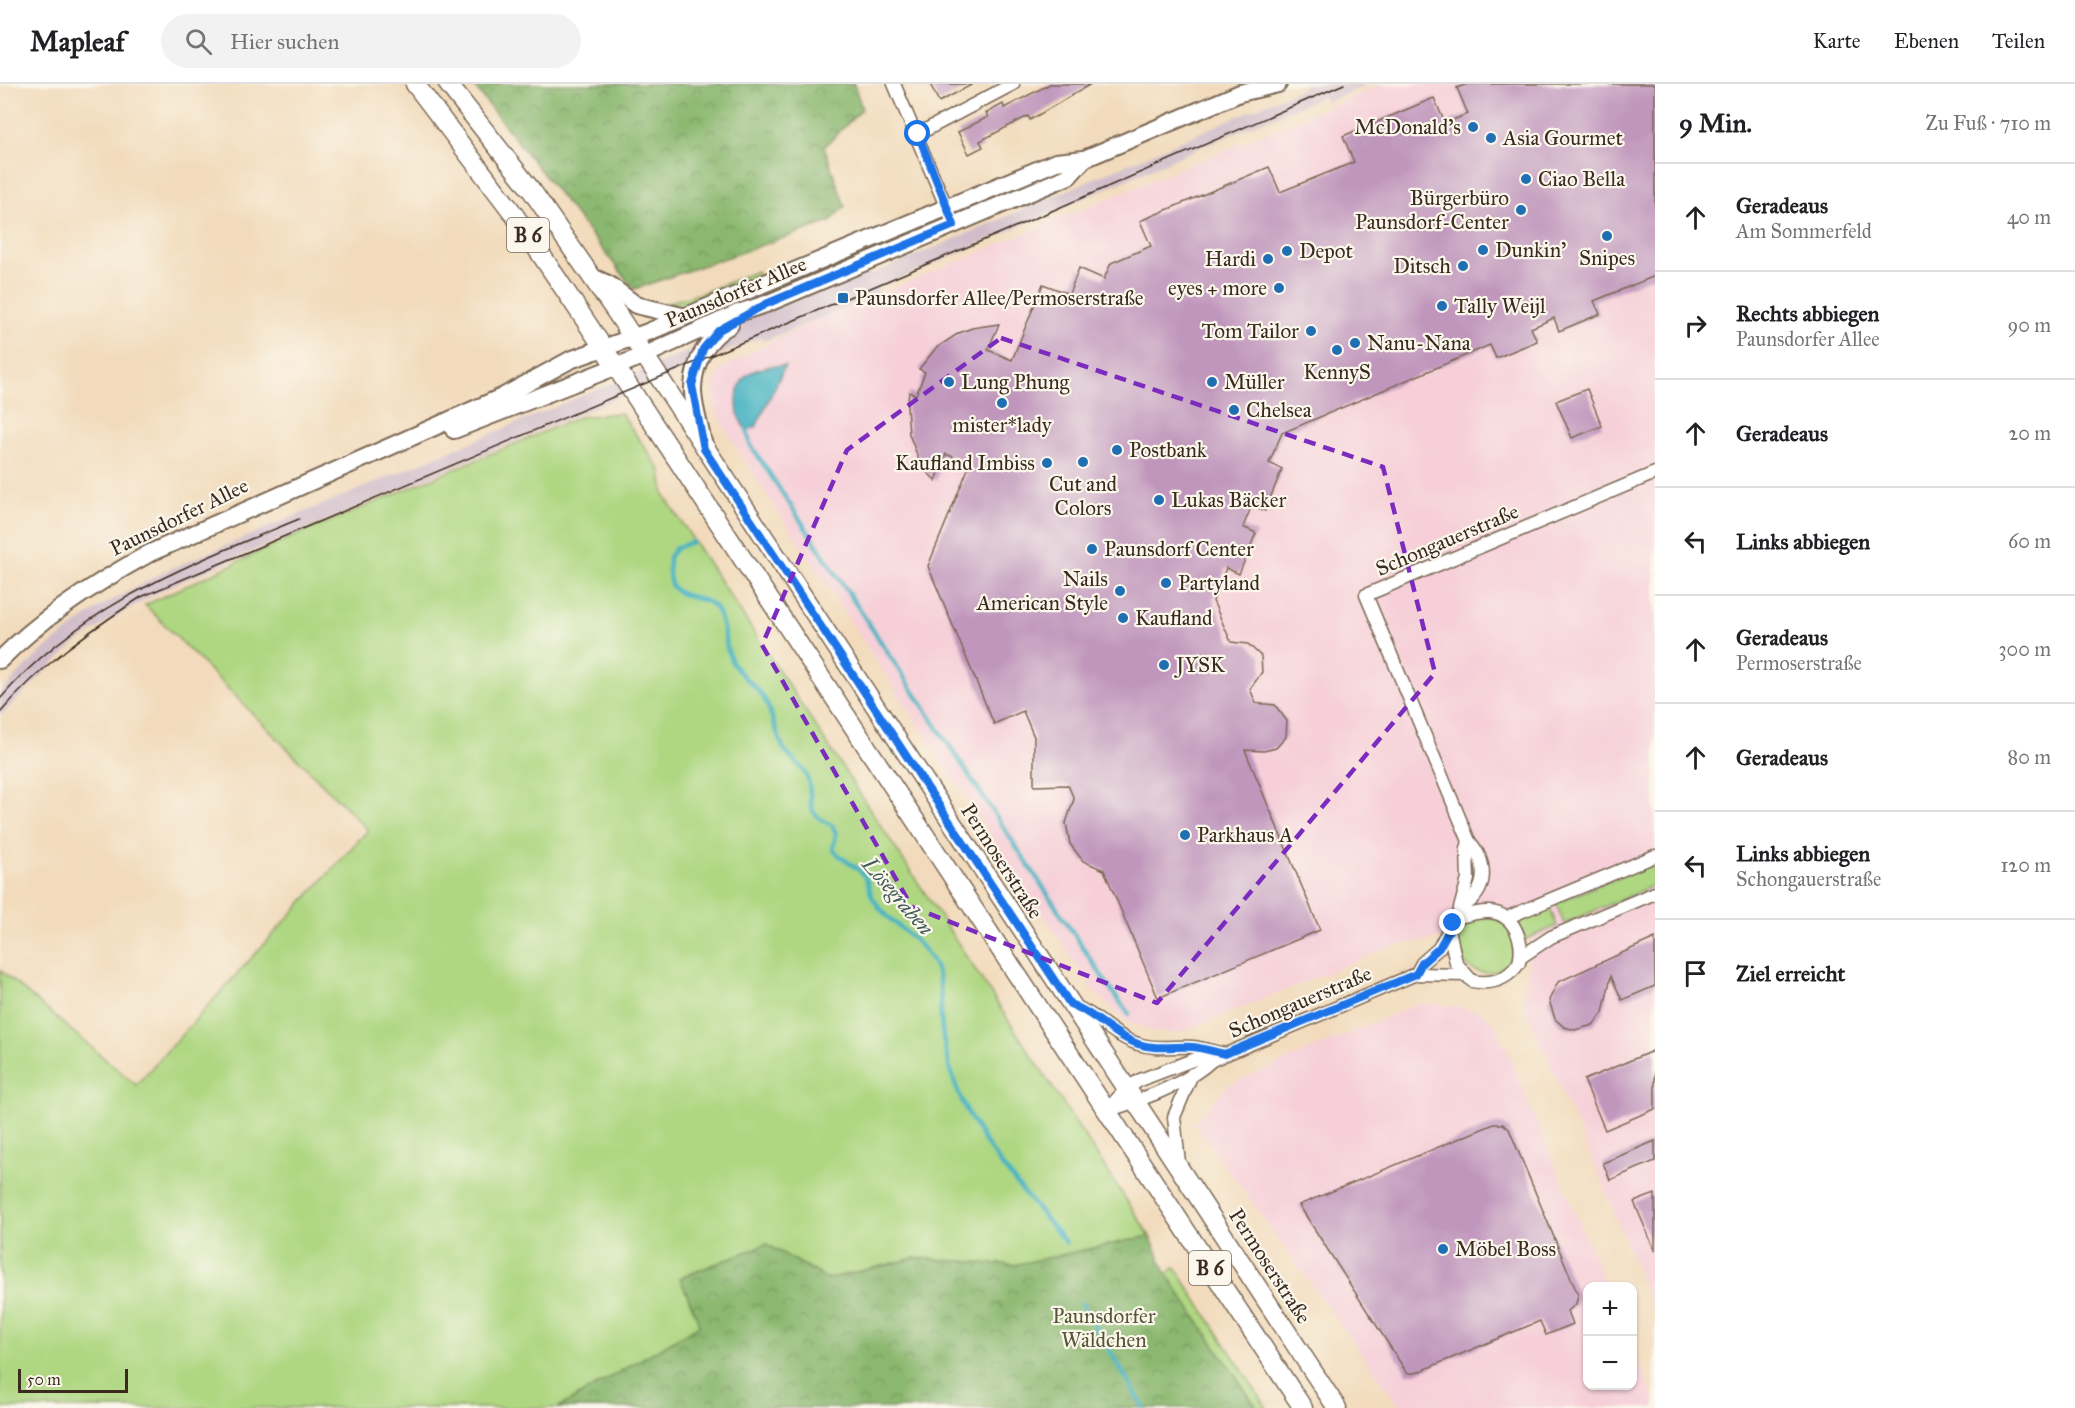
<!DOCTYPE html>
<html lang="de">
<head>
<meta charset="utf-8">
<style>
	:root { --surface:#fff; --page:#f2f2f2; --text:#202124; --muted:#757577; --line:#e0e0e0 }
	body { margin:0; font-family:"IM FELL Great Primer",serif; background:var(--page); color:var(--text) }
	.controls { position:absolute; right:18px; bottom:18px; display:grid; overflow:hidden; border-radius:12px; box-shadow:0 2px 4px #0004 }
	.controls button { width:54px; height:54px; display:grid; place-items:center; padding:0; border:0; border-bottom:2px solid var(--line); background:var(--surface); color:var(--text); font:30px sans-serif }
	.scale { position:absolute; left:18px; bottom:15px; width:110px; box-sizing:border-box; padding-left:6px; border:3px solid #3b2a1e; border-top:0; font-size:16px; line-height:21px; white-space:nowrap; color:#3b2a1e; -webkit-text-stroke:4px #fbf7ec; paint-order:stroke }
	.stop { position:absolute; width:18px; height:18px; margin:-14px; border:4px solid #1a73e8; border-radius:50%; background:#fff }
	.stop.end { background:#1a73e8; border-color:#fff; box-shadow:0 2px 6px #0008 }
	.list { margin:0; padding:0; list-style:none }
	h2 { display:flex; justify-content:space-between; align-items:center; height:78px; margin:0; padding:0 24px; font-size:26px }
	h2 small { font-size:20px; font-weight:400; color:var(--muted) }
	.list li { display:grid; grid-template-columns:39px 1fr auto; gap:18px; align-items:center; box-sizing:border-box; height:108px; padding:0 24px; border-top:2px solid var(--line) }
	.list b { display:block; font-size:22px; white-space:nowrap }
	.list p { margin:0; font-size:20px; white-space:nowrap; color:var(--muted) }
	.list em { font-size:20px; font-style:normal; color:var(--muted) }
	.icon { flex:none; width:33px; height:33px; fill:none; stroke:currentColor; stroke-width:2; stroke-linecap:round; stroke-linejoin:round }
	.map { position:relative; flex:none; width:1655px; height:1324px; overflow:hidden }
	header { display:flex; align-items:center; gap:36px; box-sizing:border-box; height:84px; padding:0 30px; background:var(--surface); border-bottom:2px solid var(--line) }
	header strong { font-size:28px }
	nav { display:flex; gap:33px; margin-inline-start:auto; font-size:21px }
	.search { width:420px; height:54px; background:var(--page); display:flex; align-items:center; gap:15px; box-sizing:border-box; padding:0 21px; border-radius:33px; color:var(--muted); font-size:22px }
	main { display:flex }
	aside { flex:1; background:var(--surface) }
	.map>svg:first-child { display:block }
	.built { fill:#f6cfd8 }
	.railway { fill:#d1bdca }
	.grass { fill:#afd782; stroke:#758050; stroke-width:1.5 }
	.forest { fill:url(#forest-crowns); stroke:#637147; stroke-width:1.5 }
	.water { fill:#47b4c2; stroke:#416f70; stroke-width:1.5 }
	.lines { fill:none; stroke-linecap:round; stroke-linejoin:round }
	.stream { stroke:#47b4c2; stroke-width:4.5 }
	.building { fill:#c096bc }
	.minor-casing { stroke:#7b6855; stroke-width:15 }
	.secondary-casing { stroke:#7b6855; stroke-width:20 }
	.primary-casing { stroke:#7b6855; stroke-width:21 }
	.minor { stroke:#fff; stroke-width:12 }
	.secondary { stroke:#fff; stroke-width:16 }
	.primary { stroke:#fff; stroke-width:18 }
	.tram { stroke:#3b2a1e; stroke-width:1.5 }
	.route { stroke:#1a73e8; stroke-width:8 }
	.marked { fill:none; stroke:#7b2cbf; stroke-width:4.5; stroke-dasharray:12 8; stroke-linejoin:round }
	.poi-dot { fill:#1f6fb2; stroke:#fbf7ec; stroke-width:2 }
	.labels { text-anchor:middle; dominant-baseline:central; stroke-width:4.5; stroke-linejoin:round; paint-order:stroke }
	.shield { fill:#fbf7ec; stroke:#75685c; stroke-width:1.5 }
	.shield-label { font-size:20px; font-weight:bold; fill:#3b2a1e }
	.poi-label { font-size:21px; fill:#3b2a1e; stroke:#fbf7ec; text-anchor:start }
	.street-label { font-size:21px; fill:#3b2a1e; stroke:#fbf7ec }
	.park-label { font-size:21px; fill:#585537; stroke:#fbf7ec }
	.water-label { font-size:22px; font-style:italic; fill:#3f5a57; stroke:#fbf7ec }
</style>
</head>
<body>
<header>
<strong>Mapleaf</strong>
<div class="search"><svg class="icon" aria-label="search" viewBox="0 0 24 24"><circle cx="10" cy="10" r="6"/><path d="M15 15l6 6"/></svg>Hier suchen</div>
<nav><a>Karte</a><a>Ebenen</a><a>Teilen</a></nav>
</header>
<main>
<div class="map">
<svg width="1655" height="1324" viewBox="0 0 1655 1324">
	<defs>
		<pattern id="forest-crowns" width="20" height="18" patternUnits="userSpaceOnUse" patternTransform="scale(1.5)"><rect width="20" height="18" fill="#8bb870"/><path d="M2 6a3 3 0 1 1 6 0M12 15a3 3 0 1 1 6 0" fill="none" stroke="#73965b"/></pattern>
	</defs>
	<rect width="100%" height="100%" fill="#fbf7ec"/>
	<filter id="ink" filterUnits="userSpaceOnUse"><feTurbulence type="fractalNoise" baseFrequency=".0167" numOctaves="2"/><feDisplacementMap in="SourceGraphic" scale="12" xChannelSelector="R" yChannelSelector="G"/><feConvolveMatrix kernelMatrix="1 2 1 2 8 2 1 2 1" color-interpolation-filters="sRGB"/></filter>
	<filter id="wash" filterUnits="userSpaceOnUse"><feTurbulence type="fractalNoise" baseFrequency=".008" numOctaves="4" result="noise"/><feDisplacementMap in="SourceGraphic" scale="24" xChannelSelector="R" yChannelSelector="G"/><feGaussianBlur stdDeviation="1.35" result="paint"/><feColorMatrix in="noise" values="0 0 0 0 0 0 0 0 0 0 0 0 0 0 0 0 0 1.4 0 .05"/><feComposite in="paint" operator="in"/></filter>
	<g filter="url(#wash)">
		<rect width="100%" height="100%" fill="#f2dbbc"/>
		<g class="built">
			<polygon points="1383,0 1655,0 1655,1232 1605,1105 1524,921 1532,840 1393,862 1180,949 1153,948 1124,935 1095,909 733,359 714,322 714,297 723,283 807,240"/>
			<polygon points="1417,920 1439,920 1480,927 1495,939 1606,1202 1588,1202 1588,1302 1632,1302 1633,1265 1655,1318 1655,1324 1401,1324 1194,1039 1227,1002"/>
		</g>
		<polygon class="railway" points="1303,0 1369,0 1326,18 1323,12 1215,57 877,205 879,210 764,257 761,253 166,504 111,535 71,563 0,632 0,609 44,565 100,523 167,486 729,250 743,244 741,238 777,222 868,184 870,191 943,160 1303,4"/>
		<g class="grass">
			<path d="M757,187L759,192C731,203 693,226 663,220L702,209Z"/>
			<polygon points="621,329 661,387 664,411 686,445 1150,1152 1014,1181 915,1174 828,1195 766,1160 680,1194 700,1241 558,1324 0,1324 0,886 136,1001 368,746 145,521 285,456 579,333"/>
			<polygon points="1655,777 1655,801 1564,840 1556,819"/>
			<polygon points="1549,822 1557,842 1524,856 1517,835"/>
			<circle cx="1486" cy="861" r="28"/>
			<polygon points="1175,1183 1267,1324 1257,1324 1167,1191"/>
		</g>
		<g class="forest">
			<polygon points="472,0 854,0 862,25 824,63 845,122 830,138 634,205"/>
			<polygon points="1150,1152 1167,1191 1257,1324 558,1324 700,1241 680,1194 766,1160 828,1195 915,1174 1014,1181"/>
		</g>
		<path class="water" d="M771,282H785L756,343L747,346C734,334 734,306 745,293C752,286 762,284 771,282Z"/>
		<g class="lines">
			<g class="stream">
				<polyline points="747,346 750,360 1109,903 1129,930"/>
				<path d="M692,458L676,464L669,473C669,481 668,492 671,500C678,517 709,510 717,527C726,543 724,564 733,580C742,594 758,602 766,618C773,633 776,650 784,665C790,676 803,681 807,693C815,716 801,728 832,741L836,750L833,765C841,776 852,779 861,788C870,796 868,807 874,816C889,841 923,854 935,883C944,903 939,925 942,946C944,961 948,977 952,991C972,1055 1024,1108 1066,1159"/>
				<polyline points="1082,1220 1144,1324"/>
			</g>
		</g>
		<g id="blocks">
			<g class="building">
				<polygon points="930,0 973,0 939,18"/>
				<polygon points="1050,0 1091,0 1030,36 1028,32 980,57 983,63 969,70 958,48 988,33 986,29 1003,20 1004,24"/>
				<polygon points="1467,0 1655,0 1655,192 1594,217 1600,230 1559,247 1554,234 1531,244 1537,257 1496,274 1490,261 1282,349 1269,379 1282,385 1265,427 1252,421 1243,443 1256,449 1239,490 1226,484 1213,517 1231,558 1248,560 1261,572 1262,588 1250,605 1256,619 1275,621 1287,637 1286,653 1276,664 1264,667 1245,666 1320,846 1158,914 1104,786 1083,777 1070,760 1066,739 1074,715 1068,701 1034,702 1034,653 1023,627 994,640 928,482 970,380 946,370 936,397 926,387 919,376 909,350 907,323 909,308 916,311 925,288 919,285 936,264 959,249 972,244 999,240 988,266 1012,276 1043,200 1069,210 1079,184 1104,195 1111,179 1151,162 1140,137 1269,83 1280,108 1354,78 1343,52 1434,14 1445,39 1468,30 1457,4"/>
				<polygon points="1587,305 1602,342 1572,354 1556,317"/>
				<polygon points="1655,854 1655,902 1622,916 1611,892 1603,929 1593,941 1575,946 1564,943 1555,935 1549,916 1558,898"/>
				<polygon points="1655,966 1655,1025 1605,1046 1584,996"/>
				<polygon points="1494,1040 1503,1040 1509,1045 1578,1211 1576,1220 1568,1227 1573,1240 1546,1251 1540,1237 1416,1289 1407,1289 1299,1121"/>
				<polygon points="1655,1057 1655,1077 1610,1096 1603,1079"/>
				<polygon points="1655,1110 1655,1167 1634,1118"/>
			</g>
		</g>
	</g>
	<g filter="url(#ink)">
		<use href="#blocks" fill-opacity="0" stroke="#7b6855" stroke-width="1.5"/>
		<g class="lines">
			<g class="minor-casing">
				<g id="minor">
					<polyline points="894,0 954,141"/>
					<polyline points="918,50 1013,0"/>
					<path d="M1462,823C1489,807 1488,779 1469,757L1366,511L1655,389"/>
					<polyline points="1459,828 1468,795 1467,765 1469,757"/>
					<polyline points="1506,834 1655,772"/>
					<path d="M1449,845L1456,879L1472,897C1492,901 1507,896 1519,879C1525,857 1514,830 1490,828C1478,827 1467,831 1456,834"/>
					<polyline points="1521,873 1551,853 1655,809"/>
					<polyline points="1416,890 1422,879 1439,864 1450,843"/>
					<path d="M1071,921C1096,929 1112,952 1138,960C1156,966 1175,962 1193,963C1203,964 1215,968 1225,970"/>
					<polyline points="1106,1027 1126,1005 1140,996 1198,974 1212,976 1416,890 1465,891"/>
					<path d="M1106,1027C1139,1017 1187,1000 1212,976"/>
					<polyline points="1179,1079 1174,1033 1192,990"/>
				</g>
			</g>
			<g class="secondary-casing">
				<g id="secondary">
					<polyline points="592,193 608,200 636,221 682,232"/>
					<polyline points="454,346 643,272 738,229 766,220 1069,92 1084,75"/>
					<path d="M703,359C700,341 692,321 693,303C694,278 708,252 730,241"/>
					<path d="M0,576C43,532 97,498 150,469L502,313L570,276L648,248L1056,78L1084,75L1240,9L1278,0"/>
				</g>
			</g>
			<g class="primary-casing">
				<g id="primary">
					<polyline points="415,0 513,129 583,233 1303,1324"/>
					<polyline points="448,0 532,107 616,228 1337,1324"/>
				</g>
			</g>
			<use href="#minor" class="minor"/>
			<use href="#secondary" class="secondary"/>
			<use href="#primary" class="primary"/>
			<g class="tram">
				<path d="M0,615C82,520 186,482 299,435"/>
				<path d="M0,629C42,580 88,548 141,513L1024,139L1344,0"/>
			</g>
		</g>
	</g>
	<g class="lines" filter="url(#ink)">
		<path class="route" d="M918,50L954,141L766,220L719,246L703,265L692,301L704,365L1070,920C1095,929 1112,951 1138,960C1156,966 1174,962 1193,963C1203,964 1215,968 1225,970L1416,890L1422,879L1439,864L1453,839"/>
	</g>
	<path class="marked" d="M1001,254L1383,383L1435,589L1157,919L912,823L762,561L847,366Z"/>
	<g class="poi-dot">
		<circle cx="1473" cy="43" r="6"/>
		<circle cx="1491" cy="54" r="6"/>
		<circle cx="1526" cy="95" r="6"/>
		<circle cx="1521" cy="126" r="6"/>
		<circle cx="1607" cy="152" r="6"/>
		<circle cx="1483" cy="166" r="6"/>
		<circle cx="1287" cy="167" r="6"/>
		<circle cx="1268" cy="175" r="6"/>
		<circle cx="1463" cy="182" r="6"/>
		<circle cx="1279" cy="204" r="6"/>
		<rect x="837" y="208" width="12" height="12" rx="3"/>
		<circle cx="1442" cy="222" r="6"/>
		<circle cx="1311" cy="247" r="6"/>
		<circle cx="1355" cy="259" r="6"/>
		<circle cx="1337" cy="266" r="6"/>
		<circle cx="949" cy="298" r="6"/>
		<circle cx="1212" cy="298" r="6"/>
		<circle cx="1002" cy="319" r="6"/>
		<circle cx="1234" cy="326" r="6"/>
		<circle cx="1117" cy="366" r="6"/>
		<circle cx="1083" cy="378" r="6"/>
		<circle cx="1047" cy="379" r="6"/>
		<circle cx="1159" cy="416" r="6"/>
		<circle cx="1092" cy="465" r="6"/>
		<circle cx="1166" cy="499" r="6"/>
		<circle cx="1120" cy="507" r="6"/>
		<circle cx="1123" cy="534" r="6"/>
		<circle cx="1164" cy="581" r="6"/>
		<circle cx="1185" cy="751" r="6"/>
		<circle cx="1443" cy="1165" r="6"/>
	</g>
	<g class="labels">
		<g class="shield">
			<rect x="507" y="134" width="42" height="34" rx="4.5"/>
			<rect x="1189" y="1167" width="42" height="34" rx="4.5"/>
		</g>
		<g class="shield-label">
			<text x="528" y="151">B 6</text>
			<text x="1210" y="1184">B 6</text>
		</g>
		<g class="poi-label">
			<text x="1461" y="43" text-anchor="end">McDonald's</text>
			<text x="1503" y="54">Asia Gourmet</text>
			<text x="1538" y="95">Ciao Bella</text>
			<text x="1509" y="114" text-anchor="end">Bürgerbüro<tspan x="1509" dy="24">Paunsdorf-Center</tspan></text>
			<text x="1495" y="166">Dunkin'</text>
			<text x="1299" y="167">Depot</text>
			<text x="1607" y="174" text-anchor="middle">Snipes</text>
			<text x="1256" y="175" text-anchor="end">Hardi</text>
			<text x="1451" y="182" text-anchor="end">Ditsch</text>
			<text x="1267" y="204" text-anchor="end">eyes + more</text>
			<text x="855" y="214">Paunsdorfer Allee/Permoserstraße</text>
			<text x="1454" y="222">Tally Weijl</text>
			<text x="1299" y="247" text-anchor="end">Tom Tailor</text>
			<text x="1367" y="259">Nanu-Nana</text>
			<text x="1337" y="288" text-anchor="middle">KennyS</text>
			<text x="961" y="298">Lung Phung</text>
			<text x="1224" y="298">Müller</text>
			<text x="1246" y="326">Chelsea</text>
			<text x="1002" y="341" text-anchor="middle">mister*lady</text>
			<text x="1129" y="366">Postbank</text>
			<text x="1035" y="379" text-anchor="end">Kaufland Imbiss</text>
			<text x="1083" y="400" text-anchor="middle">Cut and<tspan x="1083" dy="24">Colors</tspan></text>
			<text x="1171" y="416">Lukas Bäcker</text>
			<text x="1104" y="465">Paunsdorf Center</text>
			<text x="1108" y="495" text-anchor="end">Nails<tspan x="1108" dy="24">American Style</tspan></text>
			<text x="1178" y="499">Partyland</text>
			<text x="1135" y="534">Kaufland</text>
			<text x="1176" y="581">JYSK</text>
			<text x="1197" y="751">Parkhaus A</text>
			<text x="1455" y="1165">Möbel Boss</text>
		</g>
		<g class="street-label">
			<text transform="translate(736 208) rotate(-23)">Paunsdorfer Allee</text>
			<text transform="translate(179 433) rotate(-26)">Paunsdorfer Allee</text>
			<text transform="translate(1447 456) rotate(-23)">Schongauerstraße</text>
			<text transform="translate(1002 777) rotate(57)">Permoserstraße</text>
			<text transform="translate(1300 918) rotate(-23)">Schongauerstraße</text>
			<text transform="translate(1270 1182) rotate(57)">Permoserstraße</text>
		</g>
		<g class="park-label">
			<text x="1104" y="1232">Paunsdorfer<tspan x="1104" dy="24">Wäldchen</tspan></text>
		</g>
		<g class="water-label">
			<text transform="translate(898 812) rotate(49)">Lösegraben</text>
		</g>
	</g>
</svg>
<div class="controls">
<button>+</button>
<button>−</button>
</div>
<div class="scale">50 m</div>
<div class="stop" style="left:918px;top:50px"></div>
<div class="stop end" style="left:1453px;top:839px"></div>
</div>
<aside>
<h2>9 Min.<small>Zu Fuß · 710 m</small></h2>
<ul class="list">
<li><svg class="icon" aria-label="ahead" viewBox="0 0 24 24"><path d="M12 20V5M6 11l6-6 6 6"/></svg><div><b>Geradeaus</b><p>Am Sommerfeld</p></div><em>40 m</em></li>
<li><svg class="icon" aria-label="right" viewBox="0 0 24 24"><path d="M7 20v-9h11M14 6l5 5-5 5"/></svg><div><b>Rechts abbiegen</b><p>Paunsdorfer Allee</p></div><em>90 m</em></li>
<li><svg class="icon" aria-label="ahead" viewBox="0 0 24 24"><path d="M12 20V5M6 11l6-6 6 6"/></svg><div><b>Geradeaus</b></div><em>20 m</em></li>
<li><svg class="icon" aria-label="left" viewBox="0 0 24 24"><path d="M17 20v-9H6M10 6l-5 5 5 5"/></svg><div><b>Links abbiegen</b></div><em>60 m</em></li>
<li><svg class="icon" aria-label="ahead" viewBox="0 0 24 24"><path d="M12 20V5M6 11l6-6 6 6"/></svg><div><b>Geradeaus</b><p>Permoserstraße</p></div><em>300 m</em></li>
<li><svg class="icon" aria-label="ahead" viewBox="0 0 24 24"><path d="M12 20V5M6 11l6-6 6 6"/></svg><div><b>Geradeaus</b></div><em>80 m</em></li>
<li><svg class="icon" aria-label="left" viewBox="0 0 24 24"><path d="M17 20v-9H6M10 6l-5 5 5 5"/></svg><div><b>Links abbiegen</b><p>Schongauerstraße</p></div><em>120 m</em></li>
<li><svg class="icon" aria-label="arrive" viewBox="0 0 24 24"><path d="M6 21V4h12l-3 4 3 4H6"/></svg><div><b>Ziel erreicht</b></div></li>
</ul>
</aside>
</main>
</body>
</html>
